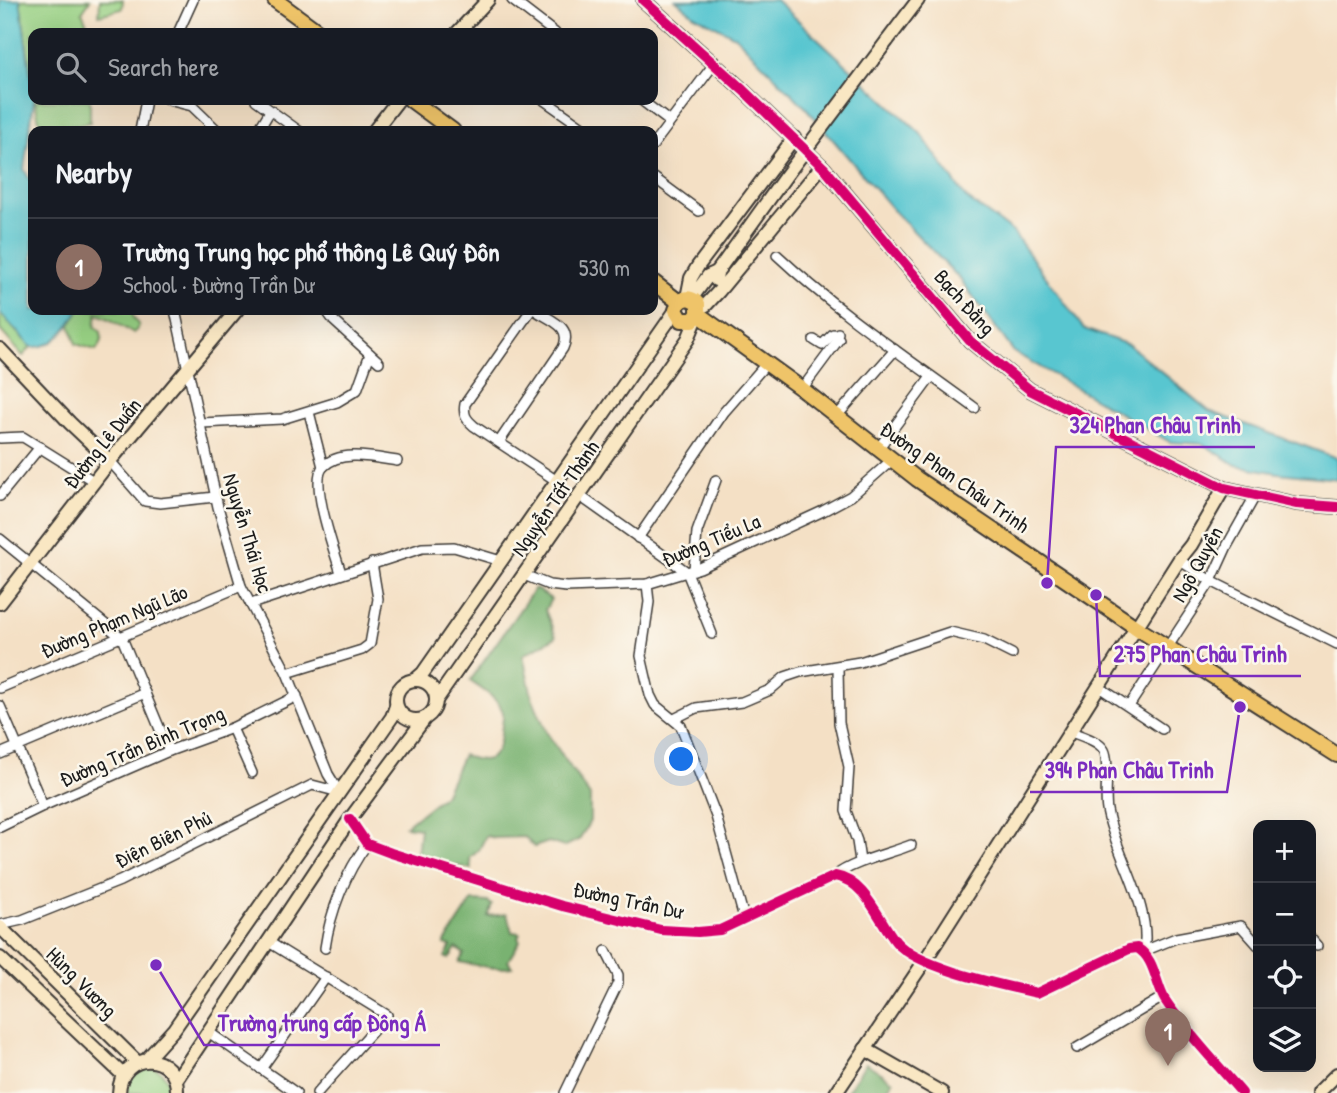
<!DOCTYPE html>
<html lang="en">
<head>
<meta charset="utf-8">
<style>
	:root { --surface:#171b24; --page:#20242c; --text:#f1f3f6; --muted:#9ea1a6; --line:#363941; --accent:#0f766e }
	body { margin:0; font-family:"Patrick Hand",sans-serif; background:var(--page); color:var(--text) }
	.controls { position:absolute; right:21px; bottom:21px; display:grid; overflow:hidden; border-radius:14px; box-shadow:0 7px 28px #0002 }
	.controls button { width:63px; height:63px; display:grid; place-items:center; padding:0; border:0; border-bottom:2px solid var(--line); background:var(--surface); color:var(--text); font:35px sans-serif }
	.you { position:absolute; left:682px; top:760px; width:24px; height:24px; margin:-18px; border:5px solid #fff; border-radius:50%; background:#1a73e8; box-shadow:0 0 0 10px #1a73e833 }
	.badge { display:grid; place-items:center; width:46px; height:46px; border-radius:50%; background:var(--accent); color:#fff; font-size:23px; font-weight:700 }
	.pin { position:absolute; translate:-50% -58px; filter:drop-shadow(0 2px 4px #0008) }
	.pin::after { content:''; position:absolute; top:37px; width:24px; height:21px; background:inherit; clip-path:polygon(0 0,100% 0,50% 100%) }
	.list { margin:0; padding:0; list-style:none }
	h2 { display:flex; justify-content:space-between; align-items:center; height:91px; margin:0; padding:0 28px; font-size:30px }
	h2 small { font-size:23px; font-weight:400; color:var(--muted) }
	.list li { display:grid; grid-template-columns:46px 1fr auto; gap:21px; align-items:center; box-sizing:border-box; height:98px; padding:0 28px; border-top:2px solid var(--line) }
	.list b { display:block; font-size:26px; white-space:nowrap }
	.list p { margin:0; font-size:23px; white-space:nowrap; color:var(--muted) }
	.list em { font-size:23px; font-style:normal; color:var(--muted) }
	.icon { flex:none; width:38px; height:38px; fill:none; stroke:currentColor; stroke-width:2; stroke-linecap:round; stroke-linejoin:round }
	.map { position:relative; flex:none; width:1337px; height:1093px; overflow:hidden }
	.search { position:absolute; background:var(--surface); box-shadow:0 7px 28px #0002; left:28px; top:28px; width:630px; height:77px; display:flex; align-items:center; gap:18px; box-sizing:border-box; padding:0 24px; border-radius:14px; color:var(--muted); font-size:26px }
	.panel { position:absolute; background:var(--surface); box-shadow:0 7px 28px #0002; left:28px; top:126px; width:630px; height:189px; border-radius:14px }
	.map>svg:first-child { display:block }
	.green { fill:#97d083; stroke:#5a7650; stroke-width:2 }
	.forest { fill:#79b271; stroke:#4a6746; stroke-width:2 }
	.water { fill:#59c6d0; stroke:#3a7176; stroke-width:2 }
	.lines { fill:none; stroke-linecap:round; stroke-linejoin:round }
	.street-casing { stroke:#3c3935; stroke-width:12 }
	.secondary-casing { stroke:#3c3935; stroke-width:16 }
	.primary-casing { stroke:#3c3935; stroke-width:18 }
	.street { stroke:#fff; stroke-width:9 }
	.secondary { stroke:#f9e7c3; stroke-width:12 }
	.primary { stroke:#efc469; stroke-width:14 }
	.secondary-bridge-casing { stroke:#3c3935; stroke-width:16; stroke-linecap:butt }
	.secondary-bridge { stroke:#f9e7c3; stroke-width:12 }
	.cycleway-casing { stroke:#fbf7ec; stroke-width:15 }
	.cycleway { stroke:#d6006c; stroke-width:10 }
	.labels { text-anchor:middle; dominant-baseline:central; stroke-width:5; stroke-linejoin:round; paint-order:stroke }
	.street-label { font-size:21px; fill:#1c1c1c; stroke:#fbf7ec }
	.leader { fill:none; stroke:#7b2cbf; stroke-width:2.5 }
	.callout-dot { fill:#7b2cbf; stroke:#fbf7ec; stroke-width:2.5 }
	.callout-label { font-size:23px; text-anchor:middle; font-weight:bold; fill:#7b2cbf; stroke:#fbf7ec; stroke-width:5; stroke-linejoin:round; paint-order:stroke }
</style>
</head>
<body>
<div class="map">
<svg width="1337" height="1093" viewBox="0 0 1337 1093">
	<rect width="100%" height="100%" fill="#fbf7ec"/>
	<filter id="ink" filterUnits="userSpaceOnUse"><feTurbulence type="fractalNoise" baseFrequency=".0143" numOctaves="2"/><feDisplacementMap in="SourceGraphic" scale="14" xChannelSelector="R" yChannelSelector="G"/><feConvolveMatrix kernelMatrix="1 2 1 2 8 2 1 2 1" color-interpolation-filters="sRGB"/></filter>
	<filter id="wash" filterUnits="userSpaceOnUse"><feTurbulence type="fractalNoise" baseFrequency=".00686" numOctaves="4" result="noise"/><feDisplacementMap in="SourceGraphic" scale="28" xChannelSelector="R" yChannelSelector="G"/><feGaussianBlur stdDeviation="1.57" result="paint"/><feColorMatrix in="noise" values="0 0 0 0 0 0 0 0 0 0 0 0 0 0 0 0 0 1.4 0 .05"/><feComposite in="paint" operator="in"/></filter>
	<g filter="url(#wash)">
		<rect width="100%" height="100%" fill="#f4e0c5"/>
		<g class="green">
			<polygon points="20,0 90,0 82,12 91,33 33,33 33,89"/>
			<polygon points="100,0 123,0 122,9 99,15"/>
			<polygon points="35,100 90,100 90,122 62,129 62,131 58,131 59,129 41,131"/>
			<path d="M79,310H133V317L139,326L134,333C120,327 112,318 97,314L95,326L101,332L102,341L96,350L76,344L70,325Z"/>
			<polygon points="0,313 31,347 23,356 0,330"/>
			<path d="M145,1066C161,1067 170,1077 168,1093H127C126,1079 131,1071 145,1066Z"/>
		</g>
		<g class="forest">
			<path d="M535,588L551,599L545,610L556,637L523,655L532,697L547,733L590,796V821L580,839L564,847L549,842L534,847L525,837L496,838L486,836L479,850L470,858L471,869L452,865L448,868L440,861L436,863L417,854L420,828L405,826L444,795L463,755C487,765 498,761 501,734C501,728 504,718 503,712C498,698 481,689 470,681Z"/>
			<path d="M472,901L488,902L492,905L488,916L507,914L512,932L520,933L518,938L520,941L508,961L512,967C489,970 480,965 459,962L464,954L456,948L449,959L445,957L451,946L444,944Z"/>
			<polygon points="866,1063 893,1081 885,1093 846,1093"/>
		</g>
		<g class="water">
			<path d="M0,0H20L34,100L24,169L33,186V310H79C68,328 54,349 31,347L0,313Z"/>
			<polygon points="676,0 776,0 920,133 966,198 1013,232 1084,329 1129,345 1209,411 1337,458 1337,479 1278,473 1236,465 1203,444 1170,442 1014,352 960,279 893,210 806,108 735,36 694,15"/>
		</g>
	</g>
	<g filter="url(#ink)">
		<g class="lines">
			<g class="street-casing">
				<g id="street">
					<polyline points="512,0 555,33"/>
					<polyline points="178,33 193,0"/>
					<polyline points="168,100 192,106 218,131"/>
					<polyline points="256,100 299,131"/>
					<polyline points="544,100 588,131"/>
					<polyline points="641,100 670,122"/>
					<polyline points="140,131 146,100"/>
					<polyline points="258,131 270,111"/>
					<polyline points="653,145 714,64"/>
					<polyline points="653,177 699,211"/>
					<path d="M777,255C838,312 907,358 975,408"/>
					<polyline points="175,310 218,507 241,586 287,673 328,774 339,792"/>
					<polyline points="326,310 334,321 379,362"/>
					<path d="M531,310L465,404C463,415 466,419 474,426L557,481"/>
					<polyline points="814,340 822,345 833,334 835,336 838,333"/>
					<polyline points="802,389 839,339 835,336"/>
					<polyline points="309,412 323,467"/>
					<polyline points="836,417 895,350"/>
					<polyline points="201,423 282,419 337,402 357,390 370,354"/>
					<polyline points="0,438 23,437 95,482"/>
					<path d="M499,442L563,348C573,326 551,321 535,310"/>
					<polyline points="878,449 931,377"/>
					<polyline points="110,461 145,501 160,503 215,497"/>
					<polyline points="0,496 40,447"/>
					<polyline points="580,496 687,572 712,634"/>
					<polyline points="638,538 724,412 766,364"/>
					<polyline points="0,539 122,638 169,751"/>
					<polyline points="1179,560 1211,581 1337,644"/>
					<polyline points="694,570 697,532 716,480"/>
					<path d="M341,573C335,553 309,482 323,467C340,449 376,458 397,461"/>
					<polyline points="524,575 549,585 566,587 647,584 700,568 823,511 851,496 892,460"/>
					<polyline points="647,584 649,602 641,656 650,695 655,705 681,726 716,816 744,918"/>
					<polyline points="251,604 422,548 454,547 501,561"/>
					<polyline points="838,667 839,723 849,767 846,811 857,841 860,861"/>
					<polyline points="287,673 362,650 370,644 378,599 372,563"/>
					<polyline points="1099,687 1162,729"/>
					<polyline points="0,688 241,586"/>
					<polyline points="0,706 43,806"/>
					<polyline points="1129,706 1211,581 1227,546 1255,496"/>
					<polyline points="674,719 696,708 742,702 770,690 785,677 800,672 860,662 950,632 984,640 1012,654"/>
					<polyline points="232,728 252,773"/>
					<path d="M1071,732C1081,736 1098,740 1104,750C1110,761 1104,794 1107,810C1115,855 1152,905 1144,951"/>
					<polyline points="0,754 145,693"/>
					<path d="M350,819L367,844L391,853L562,906L661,930L698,932L720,930L835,876C866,881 878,920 896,942C918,968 1002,985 1037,993L1129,949L1137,948C1155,958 1155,983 1165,1000C1187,1033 1216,1063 1242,1093"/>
					<polyline points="0,827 43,806 169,751 232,728 297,696"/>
					<path d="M835,876C852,862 888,854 911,845"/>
					<polyline points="0,925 22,920 120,881 312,785 339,792"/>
					<polyline points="1311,939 1317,946"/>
					<polyline points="267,941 387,1015 317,1093"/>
					<path d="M325,948C330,912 346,872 367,844"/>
					<polyline points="1144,951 1176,938 1241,926 1258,945"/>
					<polyline points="207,1031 296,1093"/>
					<polyline points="1077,1048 1163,997"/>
					<polyline points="261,1069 326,977"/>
					<polyline points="565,1093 618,983 618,975 606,951"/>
				</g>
			</g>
			<g class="secondary-casing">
				<g id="secondary">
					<polyline points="643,0 743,90 824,168 970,341 1030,390 1224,488 1297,504 1337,507"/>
					<polyline points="457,33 488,0"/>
					<polyline points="887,41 918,0"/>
					<polyline points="374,131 398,100"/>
					<polyline points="717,272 785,177"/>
					<polyline points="687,298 691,278 698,266 794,138"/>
					<polyline points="691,299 708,276 717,272 716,280"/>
					<polyline points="699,308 706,305 719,291 822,166"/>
					<polyline points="0,349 70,423 110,461"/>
					<polyline points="0,603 110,461 237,310"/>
					<polyline points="416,679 423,673 676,310"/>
					<circle cx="416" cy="700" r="20"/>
					<polyline points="437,699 688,339 698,315"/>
					<polyline points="0,927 137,1062"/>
					<polyline points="0,958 123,1075"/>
					<polyline points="865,1049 942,1093"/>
					<polyline points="146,1060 174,1029 392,717 396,706"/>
					<polyline points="176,1080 350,819 425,718"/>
					<path d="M119,1093C120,1049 179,1051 177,1093"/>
					<polyline points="836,1093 924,962 1179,560 1191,545 1224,488"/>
					<polyline points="1318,1093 1337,1074"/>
				</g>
			</g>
			<g class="primary-casing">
				<g id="primary">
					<polyline points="275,0 320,33"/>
					<polyline points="411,100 453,131"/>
					<polyline points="653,282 679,302"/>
					<polyline points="679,302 676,310 682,320 693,320 698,314"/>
					<path d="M679,302C686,296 693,298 698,304V314"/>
					<polyline points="698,314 802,389 917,479 1137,628 1337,755"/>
				</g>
			</g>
			<use href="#street" class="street"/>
			<use href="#secondary" class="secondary"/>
			<use href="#primary" class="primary"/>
			<g class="secondary-bridge-casing">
				<polyline id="secondary-bridge" points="785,177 887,41"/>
			</g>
			<use href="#secondary-bridge" class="secondary-bridge"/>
			<g class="cycleway-casing">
				<g id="cycleway">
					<polyline points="643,0 743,90 824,168 970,341 1030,390 1224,488 1297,504 1337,507"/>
					<path d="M350,819L367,844L391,853L562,906L661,930L698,932L720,930L835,876C866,881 878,920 896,942C918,968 1002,985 1037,993L1129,949L1137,948C1155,958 1155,983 1165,1000C1187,1033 1216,1063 1242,1093"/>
				</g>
			</g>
			<use href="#cycleway" class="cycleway"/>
		</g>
	</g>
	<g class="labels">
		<g class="street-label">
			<text transform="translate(965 302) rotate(48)">Bạch Đằng</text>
			<text transform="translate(102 443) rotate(-51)">Đường Lê Duẩn</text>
			<text transform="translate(955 477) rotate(35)">Đường Phan Châu Trinh</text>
			<text transform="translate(555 498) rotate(-55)">Nguyễn Tất Thành</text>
			<text transform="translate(248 533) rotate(73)">Nguyễn Thái Học</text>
			<text transform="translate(711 540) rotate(-23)">Đường Tiểu La</text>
			<text transform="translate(1197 564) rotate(-61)">Ngô Quyền</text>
			<text transform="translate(114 621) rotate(-23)">Đường Phạm Ngũ Lão</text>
			<text transform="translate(142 746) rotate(-23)">Đường Trần Bình Trọng</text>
			<text transform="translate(163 839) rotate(-26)">Điện Biên Phủ</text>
			<text transform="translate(628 900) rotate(12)">Đường Trần Dư</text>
			<text transform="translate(82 982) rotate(45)">Hùng Vương</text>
		</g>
	</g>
	<path class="leader" d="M1047 583L1056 447H1255M1096 595L1100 676H1301M1240 707L1227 792H1030M156 965L204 1045H440"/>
	<g class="callout-dot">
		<circle cx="1047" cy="583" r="7"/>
		<circle cx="1096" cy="595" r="7"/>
		<circle cx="1240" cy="707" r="7"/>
		<circle cx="156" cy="965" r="7"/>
	</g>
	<g class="callout-label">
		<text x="1155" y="433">324 Phan Châu Trinh</text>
		<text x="1200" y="662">275 Phan Châu Trinh</text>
		<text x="1129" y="778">394 Phan Châu Trinh</text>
		<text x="322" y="1031">Trường trung cấp Đông Á</text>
	</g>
</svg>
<div class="controls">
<button>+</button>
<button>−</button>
<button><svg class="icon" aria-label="locate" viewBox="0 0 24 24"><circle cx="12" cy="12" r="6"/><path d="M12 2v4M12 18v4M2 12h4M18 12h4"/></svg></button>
<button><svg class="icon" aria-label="layers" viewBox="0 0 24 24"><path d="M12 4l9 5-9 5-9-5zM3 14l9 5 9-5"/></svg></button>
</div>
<div class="you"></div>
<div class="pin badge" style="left:1168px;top:1066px;background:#8d6e63">1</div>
<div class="search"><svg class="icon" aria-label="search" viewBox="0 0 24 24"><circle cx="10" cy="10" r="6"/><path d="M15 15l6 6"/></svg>Search here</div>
<section class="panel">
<h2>Nearby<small></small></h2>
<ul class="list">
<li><span class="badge" style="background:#8d6e63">1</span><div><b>Trường Trung học phổ thông Lê Quý Đôn</b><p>School · Đường Trần Dư</p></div><em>530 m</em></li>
</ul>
</section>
</div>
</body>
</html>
